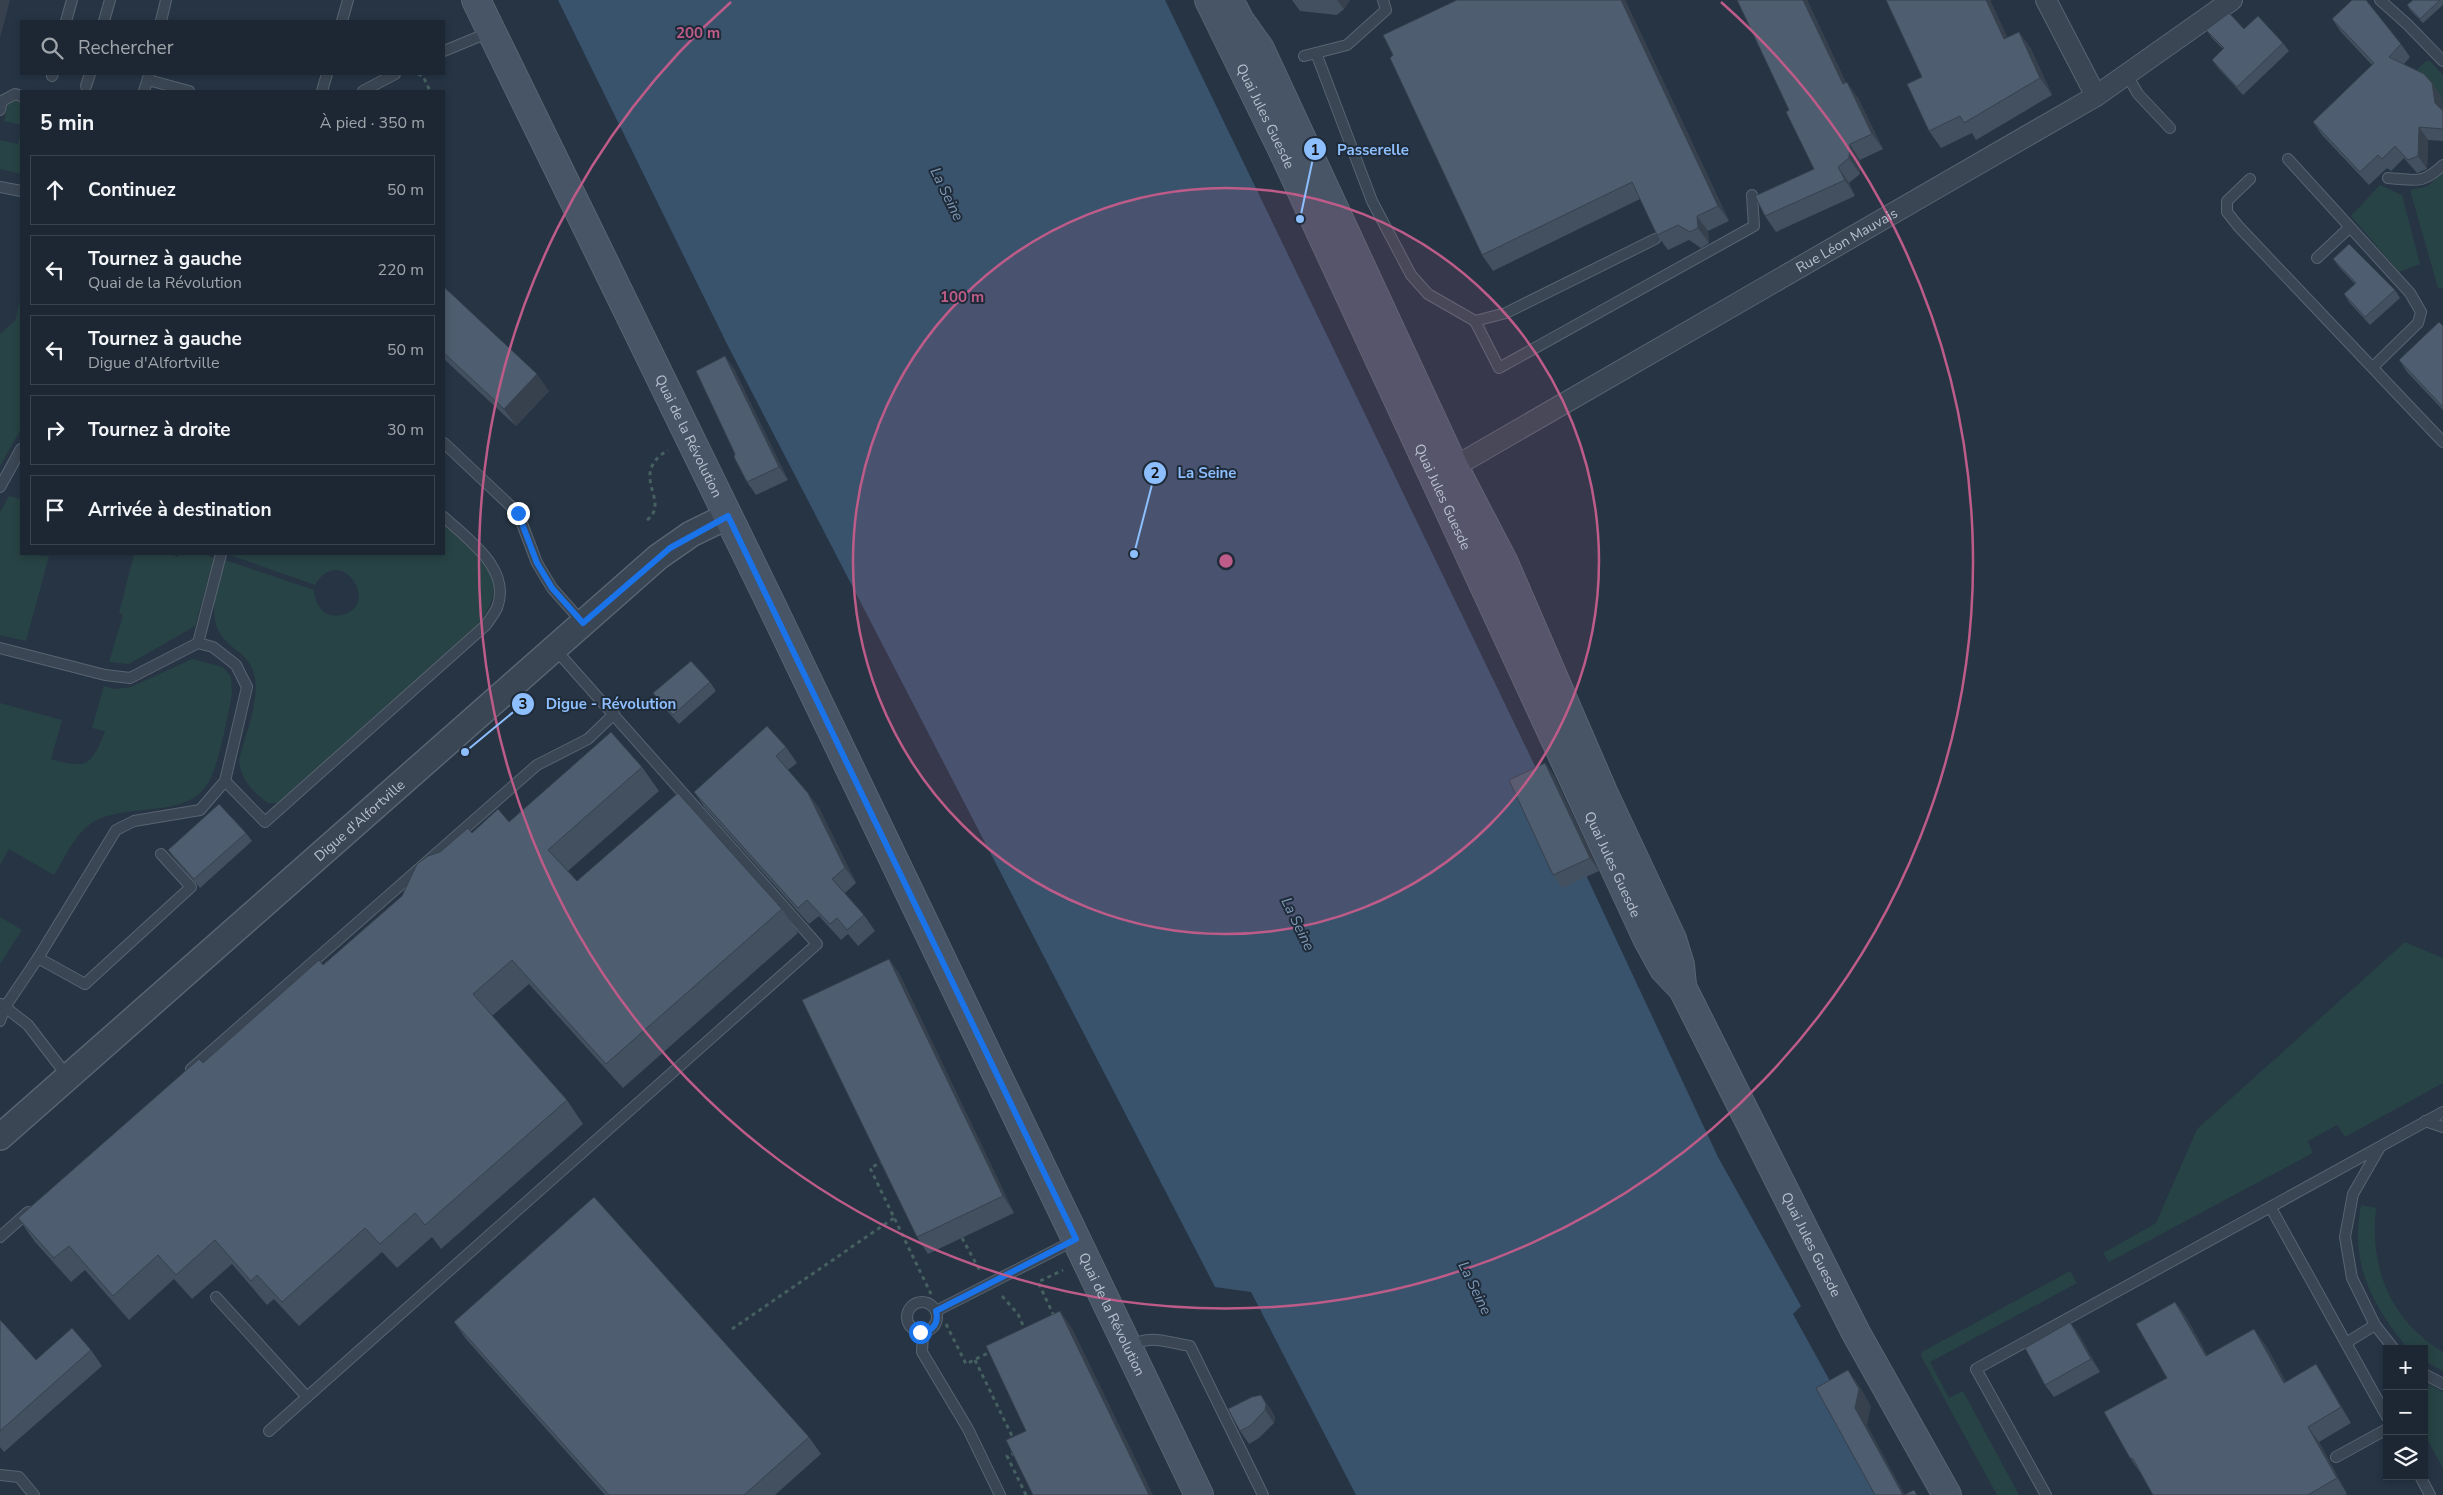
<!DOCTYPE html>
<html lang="fr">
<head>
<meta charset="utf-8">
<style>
	:root { --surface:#1c2733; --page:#252f3b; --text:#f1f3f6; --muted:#a0a5ac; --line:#3a444e }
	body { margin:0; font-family:"Nunito Sans",sans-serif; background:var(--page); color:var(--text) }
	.controls { position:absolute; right:15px; bottom:15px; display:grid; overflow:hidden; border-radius:0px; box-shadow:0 2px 8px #0003 }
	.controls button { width:45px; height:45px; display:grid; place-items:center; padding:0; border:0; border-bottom:1px solid var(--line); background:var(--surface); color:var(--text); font:25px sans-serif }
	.stop { position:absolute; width:15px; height:15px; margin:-11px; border:4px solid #1a73e8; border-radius:50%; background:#fff }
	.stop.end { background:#1a73e8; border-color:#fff; box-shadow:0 1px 5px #0008 }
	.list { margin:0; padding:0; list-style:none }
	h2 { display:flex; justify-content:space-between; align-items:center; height:65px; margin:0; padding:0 20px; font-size:21px }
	h2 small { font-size:16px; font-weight:400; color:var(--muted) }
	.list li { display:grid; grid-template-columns:32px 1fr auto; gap:15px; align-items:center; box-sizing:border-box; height:70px; margin:0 10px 10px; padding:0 10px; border:1px solid var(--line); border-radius:0px }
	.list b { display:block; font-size:19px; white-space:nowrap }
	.list p { margin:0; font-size:16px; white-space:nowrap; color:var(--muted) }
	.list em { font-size:16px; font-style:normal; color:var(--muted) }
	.icon { flex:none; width:28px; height:28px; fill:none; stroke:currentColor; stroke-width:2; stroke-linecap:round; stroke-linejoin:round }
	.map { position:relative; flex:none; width:2443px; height:1495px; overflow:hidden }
	.search { position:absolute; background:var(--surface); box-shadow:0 2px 8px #0003; left:20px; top:20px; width:425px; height:55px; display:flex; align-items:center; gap:12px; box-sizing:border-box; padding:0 18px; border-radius:0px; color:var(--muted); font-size:19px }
	.panel { position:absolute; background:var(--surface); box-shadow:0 2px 8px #0003; left:20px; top:90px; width:425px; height:465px; border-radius:0px }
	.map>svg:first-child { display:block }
	.green { fill:#284345 }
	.water { fill:#3a536d }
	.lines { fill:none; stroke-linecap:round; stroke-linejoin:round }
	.service-casing { stroke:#596471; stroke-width:12 }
	.minor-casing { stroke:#596471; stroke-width:22 }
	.tertiary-casing { stroke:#596471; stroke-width:28 }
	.secondary-casing { stroke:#596471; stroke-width:30 }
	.path { stroke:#466061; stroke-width:3; stroke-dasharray:4 4; stroke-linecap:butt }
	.service { stroke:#3a4653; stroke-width:10 }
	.minor { stroke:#3a4653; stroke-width:20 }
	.tertiary { stroke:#3a4653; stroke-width:25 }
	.secondary { stroke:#485567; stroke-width:28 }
	.wall { fill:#43505f }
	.shaded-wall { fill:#37414e }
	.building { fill:#4e5d6f; stroke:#37414e }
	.route { stroke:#1a73e8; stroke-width:6 }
	.ring { fill:none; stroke:#be5c89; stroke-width:2.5 }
	.labels { text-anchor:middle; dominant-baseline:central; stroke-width:4; stroke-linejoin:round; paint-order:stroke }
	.street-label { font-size:14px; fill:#b8c1cd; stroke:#1f2b39 }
	.water-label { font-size:15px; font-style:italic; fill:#7d98b5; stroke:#1f2b39 }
	.centre { fill:#be5c89; stroke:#1f2b39; stroke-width:2.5 }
	.ring-label { font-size:15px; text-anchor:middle; font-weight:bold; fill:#be5c89; stroke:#1f2b39; stroke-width:4; stroke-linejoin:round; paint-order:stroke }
	.leader { fill:none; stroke:#8dbefd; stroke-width:2 }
	.callout-dot { fill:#8dbefd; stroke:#1f2b39; stroke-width:2 }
	.mark-label { font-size:15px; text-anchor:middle; font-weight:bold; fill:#111 }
	.callout-label { font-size:15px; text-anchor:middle; font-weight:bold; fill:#8dbefd; stroke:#1f2b39; stroke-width:4; stroke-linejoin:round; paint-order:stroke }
</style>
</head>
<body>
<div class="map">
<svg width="2443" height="1495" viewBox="0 0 2443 1495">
	<rect width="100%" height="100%" fill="#263444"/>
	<g class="green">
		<path d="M2426,61H2430L2443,75V104C2438,86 2426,81 2409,77Z"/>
		<polygon points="16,100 21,101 21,125 4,121 8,104"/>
		<polygon points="21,131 21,174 0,169 0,140 18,144"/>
		<polygon points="2443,172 2443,288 2438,288 2410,190 2428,186"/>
		<polygon points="2380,185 2402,195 2420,264 2399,272 2351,216"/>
		<polygon points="21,296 21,429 0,466 0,334 15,321"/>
		<polygon points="9,496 21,499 21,554 49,556 26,641 0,635 0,512"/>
		<path d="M444,525C476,556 516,579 477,625L282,799L278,803H268C253,793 240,778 239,760C245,737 259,701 255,678C251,658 241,655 228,643C203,620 218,587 225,560L314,590C315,605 324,619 341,615C383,607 341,541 315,585L227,554H444Z"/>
		<polygon points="134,554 170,554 178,557 179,554 205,554 214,558 195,626 129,664 109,662 123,615 119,613"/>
		<path d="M192,659L223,667L231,677L232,694C227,718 219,768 206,786C183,820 120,801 89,825C73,837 64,859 54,875L9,849L0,865V703L62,720L51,759C87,770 92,765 105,731L92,728L104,686L115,689L131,687Z"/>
		<polygon points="0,917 22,930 0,964"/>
		<polygon points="2405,942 2443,958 2443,1083 2345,1137 2337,1125 2308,1141 2313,1153 2109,1262 2103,1253 2156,1223 2197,1129"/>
		<path d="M2361,1205L2376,1208C2369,1268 2391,1321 2443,1352V1371L2424,1361V1349H2410L2405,1345C2370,1302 2350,1261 2361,1205Z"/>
		<polygon points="2070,1271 2077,1283 1930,1362 1949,1398 1963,1391 2019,1495 1997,1495 1921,1356 1922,1352"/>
		<polygon points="2424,1382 2443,1392 2443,1468 2424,1434"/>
	</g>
	<polygon class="water" points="558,0 1165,0 1533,762 1718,1157 1801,1306 1793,1314 1835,1390 1881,1495 1356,1495 1251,1292 1215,1287 728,346"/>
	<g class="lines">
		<g class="service-casing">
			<g id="service">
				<polyline points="2380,0 2407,24 2443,61"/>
				<polyline points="66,21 72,0"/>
				<polyline points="104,21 110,0"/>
				<polyline points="161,21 166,0"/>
				<polyline points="342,21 348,0"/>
				<polyline points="444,51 490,32"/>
				<polyline points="1316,53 1372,201 1411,275 1428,294 1475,321 1506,313 1655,239"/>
				<polyline points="1304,56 1347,45 1386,10 1383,0"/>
				<polyline points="2127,75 2138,94 2170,128"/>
				<polyline points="52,76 53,74"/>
				<polyline points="148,80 189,91"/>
				<polyline points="86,86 90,74"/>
				<polyline points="144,91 149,75"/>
				<polyline points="322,91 327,74"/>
				<polyline points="363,91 395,74"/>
				<polyline points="0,110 2,101 15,94 21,96"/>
				<polyline points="2288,159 2410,293 2421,312 2418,323 2373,367"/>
				<path d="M2388,178C2415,180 2422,185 2443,165"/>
				<polyline points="2250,179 2227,201 2227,212 2239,227 2443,442"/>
				<polyline points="0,187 21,191"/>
				<polyline points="2317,258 2349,228"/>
				<polyline points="1475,321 1499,368 1754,226 1752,195"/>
				<polyline points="444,443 518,513 537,563 552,588 583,623"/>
				<polyline points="0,487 21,449"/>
				<polyline points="198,643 221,554"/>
				<polyline points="0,648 105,675 130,678 198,643 213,647 236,665 247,687 225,781 200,810 134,821 116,830 38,958 5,1007 0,1021"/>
				<path d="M225,781L265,822L486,625C490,619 494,614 497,608C512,569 468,540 444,517"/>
				<polyline points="38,958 85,984 191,887 161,854"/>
				<polyline points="1,1004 28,1025 68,1077"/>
				<polyline points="191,1069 537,765 588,739 614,714"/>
				<polyline points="2425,1121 2443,1127"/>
				<polyline points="2380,1147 2353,1194 2345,1237 2352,1278 2375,1325 2394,1349"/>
				<polyline points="2271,1208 2387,1417"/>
				<polyline points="0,1237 28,1212"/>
				<polyline points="216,1297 307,1397 817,944 555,649"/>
				<circle cx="922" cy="1317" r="15"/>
				<polyline points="936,1311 1075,1240"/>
				<polyline points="923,1332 922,1352 968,1429 1000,1495"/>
				<polyline points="2346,1343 2375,1325"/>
				<path d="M1129,1346C1152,1334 1165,1342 1190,1346L1263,1495"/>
				<polyline points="2424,1374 2443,1384"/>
				<polyline points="269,1431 307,1397"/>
				<polyline points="2336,1457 2387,1429"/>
				<polyline points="0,1475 19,1477 34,1495"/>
				<polyline points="2420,1476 2430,1495"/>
				<polyline points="2046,1495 1976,1369 2443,1112"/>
			</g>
		</g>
		<g class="minor-casing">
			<g id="minor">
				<polyline points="2046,0 2096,96"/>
				<path id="s1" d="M1442,471L1454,467L2096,96L2232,0"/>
			</g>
		</g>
		<g class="tertiary-casing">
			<g id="tertiary">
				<path id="s2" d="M0,1137L658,557L691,534L728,516"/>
			</g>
		</g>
		<g class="secondary-casing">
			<g id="secondary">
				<path id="s3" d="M476,0L769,600L1199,1495"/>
				<path id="s4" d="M1209,0L1284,153L1647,938L1664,969L1683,989L1856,1333L1947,1495"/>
				<polyline points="1229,0 1240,21 1260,49 1454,467 1504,563 1603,792 1672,939 1680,965 1682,985"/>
			</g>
		</g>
		<g class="path">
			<polyline points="418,74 423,76 430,91"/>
			<path d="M647,520C672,501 627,475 668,450"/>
			<polyline points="884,1161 870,1168 931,1294"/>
			<polyline points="962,1238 980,1271"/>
			<polyline points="1002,1296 1018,1314 1025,1330"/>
			<polyline points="1054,1316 1038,1282 1063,1270"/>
			<polyline points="946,1324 966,1364 992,1351"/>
			<polyline points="732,1329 894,1218"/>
			<polyline points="975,1360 1014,1440"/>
			<polyline points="1015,1453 1007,1456 1026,1495"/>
		</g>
		<use href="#service" class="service"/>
		<use href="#minor" class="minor"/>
		<use href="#tertiary" class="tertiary"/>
		<use href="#secondary" class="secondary"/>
	</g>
	<g class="wall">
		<polygon points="1292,0 1350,0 1344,9 1337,15 1300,11"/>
		<polygon points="1457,0 1625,0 1729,221 1708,231 1709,243 1701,248 1689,240 1668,250 1657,235 1640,199 1493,271 1482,255"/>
		<polygon points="1807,0 1846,83 1858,98 1883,149 1860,160 1860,174 1849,183 1855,196 1776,232 1765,216 1814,169 1789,110"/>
		<polygon points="1886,0 1990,0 2007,37 2019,32 2031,49 2052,95 1976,140 1972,133 1941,148 1929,131 1922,77"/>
		<polygon points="2413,0 2443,0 2443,5 2423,23 2410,10 2407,5"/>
		<polygon points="2332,19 2401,44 2410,57 2404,64 2441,96 2443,110 2443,141 2428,140 2427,169 2417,173 2404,158 2391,171 2387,168 2369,185 2322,135 2313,122 2372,65 2341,32"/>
		<polygon points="2244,29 2283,43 2289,51 2243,95 2218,68 2212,60 2223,49 2212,38 2206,30"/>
		<polygon points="2333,259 2395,290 2400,298 2370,325 2349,302 2344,294 2355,284 2339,267"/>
		<polygon points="444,287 549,391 516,426 444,359"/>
		<polygon points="2443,326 2443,410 2407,372 2399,360"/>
		<polygon points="725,356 734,369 788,480 756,495 747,482 735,454"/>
		<polygon points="710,682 716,691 679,724 659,702 653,693"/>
		<polygon points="786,747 797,763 788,770 819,808 856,883 845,893 864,915 875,931 858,946 848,934 841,940 819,916 809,924 705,808 694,792"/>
		<polygon points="1545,763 1554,776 1599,871 1562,888 1553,875"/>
		<polygon points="642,767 659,791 568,871 577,881 782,909 798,933 623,1088 529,984 492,1016 567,1100 583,1124 441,1249 432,1237 397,1268 382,1252 299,1326 274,1299 267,1305 232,1264 192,1299 174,1279 129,1320 85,1270 71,1282 35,1242 18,1218 203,1063 323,965 402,896 440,852 472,833 509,822"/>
		<polygon points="246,833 252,841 200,888 174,858 168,850"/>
		<polygon points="889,959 900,975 1014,1213 928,1254 917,1237"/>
		<polygon points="2175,1302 2186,1317 2207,1355 2265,1344 2286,1382 2326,1380 2351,1423 2319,1442 2347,1494 2345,1495 2153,1495 2141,1474 2130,1458 2167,1378"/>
		<polygon points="0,1320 36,1360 91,1350 102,1366 4,1452 0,1447"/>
		<polygon points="454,1322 809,1437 821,1454 775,1495 605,1495 466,1339"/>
		<polygon points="2070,1322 2079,1335 2100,1372 2054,1397 2045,1385"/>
		<polygon points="1252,1397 1270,1408 1275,1417 1274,1423 1259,1438 1249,1444 1240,1431"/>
	</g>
	<g class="shaded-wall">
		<polygon points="0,0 10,0 0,38"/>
		<polygon points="1337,0 1350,0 1344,9"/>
		<polygon points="1621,0 1625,0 1729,221 1718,206"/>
		<polygon points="1803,0 1807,0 1854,100 1843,84"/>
		<polygon points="1986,0 1990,0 2016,56 2004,39"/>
		<polygon points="2019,32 2031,49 2052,95 2040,78"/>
		<polygon points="1847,82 1858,98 1883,149 1872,134"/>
		<polygon points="2432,83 2441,96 2443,115 2435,103"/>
		<polygon points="2419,127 2428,140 2427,169 2418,156"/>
		<polygon points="1850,144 1860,160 1860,174 1849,158"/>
		<polygon points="1838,167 1849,183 1855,196 1845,180"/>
		<polygon points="1697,216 1708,231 1709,243 1698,228"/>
		<polygon points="725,356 734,369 788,480 779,467"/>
		<polygon points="537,374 549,391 516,426 504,409"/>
		<polygon points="1545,763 1554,776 1599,871 1590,858"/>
		<polygon points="808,793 819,808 856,883 845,868"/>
		<polygon points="889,959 900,975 1014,1213 1003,1196"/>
		<polygon points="2175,1302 2186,1317 2216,1371 2206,1356"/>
		<polygon points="1060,1311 1072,1328 1153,1495 1149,1495"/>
		<polygon points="2070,1322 2079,1335 2100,1372 2091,1359"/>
		<polygon points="2254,1329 2265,1344 2295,1398 2284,1383"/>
		<polygon points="2316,1364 2326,1380 2351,1423 2341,1407"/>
		<polygon points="1848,1370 1860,1387 1871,1406 1867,1425 1905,1495 1903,1495 1855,1408"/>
		<polygon points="1261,1395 1270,1408 1275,1417 1274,1423 1265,1410"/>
		<polygon points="2308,1427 2319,1442 2347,1494 2337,1478"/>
	</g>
	<g class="building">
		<polygon points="1457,0 1621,0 1718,206 1697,216 1698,228 1690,232 1678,225 1657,235 1632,182 1482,255 1390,58 1393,55 1383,35"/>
		<polygon points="1737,0 1803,0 1843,84 1847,82 1872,134 1850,144 1849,158 1838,167 1845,180 1765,216 1755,196 1814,169 1786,112 1789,110"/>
		<polygon points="1886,0 1986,0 2004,39 2019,32 2040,78 1964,123 1960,116 1929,131 1907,84 1922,77"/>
		<polygon points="2352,0 2366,0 2401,44 2389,57 2424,74 2432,83 2435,103 2443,111 2443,129 2419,127 2418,156 2408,160 2395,146 2382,159 2378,155 2360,172 2313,122 2374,63 2332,19"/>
		<polygon points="2413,0 2440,0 2420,19 2407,5"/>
		<polygon points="2229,13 2244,29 2258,16 2283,43 2237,87 2212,60 2224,48 2206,30"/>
		<polygon points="2349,244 2395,290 2365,317 2344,294 2356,283 2333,259"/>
		<polygon points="444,287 537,374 504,409 444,353"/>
		<polygon points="2439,322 2443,326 2443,407 2399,360"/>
		<polygon points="725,356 779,467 747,482 734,457 735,454 696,371"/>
		<polygon points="691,661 710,682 673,715 653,693"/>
		<polygon points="767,726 786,747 776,756 808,793 845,868 832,879 864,915 847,930 837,918 830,924 807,900 798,908 694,792"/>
		<polygon points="611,732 642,767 548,850 577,881 678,793 782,909 606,1064 512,960 473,994 567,1100 425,1225 415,1213 380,1244 365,1228 282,1302 257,1275 251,1281 215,1240 176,1275 158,1255 113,1296 69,1246 54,1258 18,1218 199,1059 203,1063 319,960 323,965 402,896 417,864 428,856 440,852 468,828 472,833 498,809 509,822"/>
		<polygon points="1545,763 1590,858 1553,875 1509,780"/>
		<polygon points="219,804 246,833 194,879 168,850"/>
		<polygon points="889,959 1003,1196 917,1237 802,1000"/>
		<polygon points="594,1197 809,1437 744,1495 609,1495 454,1322"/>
		<polygon points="2175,1302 2206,1356 2254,1329 2284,1383 2316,1364 2341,1407 2308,1427 2337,1478 2308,1495 2153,1495 2133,1459 2130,1458 2104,1412 2167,1378 2136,1324"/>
		<polygon points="1060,1311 1149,1495 1033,1495 1006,1440 1026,1431 986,1346"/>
		<polygon points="0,1320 4,1324 36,1360 72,1328 91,1350 0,1431"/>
		<polygon points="2070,1322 2091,1359 2045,1385 2025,1348"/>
		<polygon points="1848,1370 1859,1389 1855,1408 1903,1495 1875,1495 1816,1388"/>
		<polygon points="1261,1395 1266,1404 1265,1410 1250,1426 1240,1431 1228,1409 1252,1397"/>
		<polygon points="1914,1490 1917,1495 1904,1495"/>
	</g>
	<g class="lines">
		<path class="route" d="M518,513L537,563L552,588L583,623L670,548L728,516L1076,1239L936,1311C939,1323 933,1332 920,1332"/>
	</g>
	<circle cx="1226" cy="561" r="373" fill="#be5c89" fill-opacity=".12"/>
	<g class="ring">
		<circle cx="1226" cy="561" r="373"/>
		<path d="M1721 2A747 747 0 1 1 731 2"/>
	</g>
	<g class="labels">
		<g class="street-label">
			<text stroke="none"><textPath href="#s4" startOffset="129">Quai Jules Guesde</textPath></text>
			<text stroke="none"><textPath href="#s1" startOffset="466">Rue Léon Mauvais</textPath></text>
			<text stroke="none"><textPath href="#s3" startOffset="485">Quai de la Révolution</textPath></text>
			<text stroke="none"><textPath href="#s4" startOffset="549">Quai Jules Guesde</textPath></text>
			<text stroke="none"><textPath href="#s2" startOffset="479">Digue d'Alfortville</textPath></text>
			<text stroke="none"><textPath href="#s4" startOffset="954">Quai Jules Guesde</textPath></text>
			<text stroke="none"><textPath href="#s4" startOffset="1384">Quai Jules Guesde</textPath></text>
			<text stroke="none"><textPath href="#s3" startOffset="1460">Quai de la Révolution</textPath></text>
		</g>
		<g class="water-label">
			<text transform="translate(947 194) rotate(64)">La Seine</text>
			<text transform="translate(1298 924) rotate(64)">La Seine</text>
			<text transform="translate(1475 1288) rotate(64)">La Seine</text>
		</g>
	</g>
	<circle cx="1226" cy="561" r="8" class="centre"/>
	<g class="ring-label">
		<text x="698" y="38">200 m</text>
		<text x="962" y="302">100 m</text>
	</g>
	<path class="leader" d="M1300 219L1315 149M1134 554L1155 473M465 752L523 704"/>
	<g class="callout-dot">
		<circle cx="1300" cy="219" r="5"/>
		<circle cx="1134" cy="554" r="5"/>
		<circle cx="465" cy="752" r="5"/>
		<circle cx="1315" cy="149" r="12"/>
		<circle cx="1155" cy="473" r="12"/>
		<circle cx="523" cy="704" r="12"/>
	</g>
	<g class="mark-label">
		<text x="1315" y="155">1</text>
		<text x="1155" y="478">2</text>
		<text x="523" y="709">3</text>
	</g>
	<g class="callout-label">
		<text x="1373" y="155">Passerelle</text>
		<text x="1207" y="478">La Seine</text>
		<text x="611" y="709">Digue - Révolution</text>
	</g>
</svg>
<div class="controls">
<button>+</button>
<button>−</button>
<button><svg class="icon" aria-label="layers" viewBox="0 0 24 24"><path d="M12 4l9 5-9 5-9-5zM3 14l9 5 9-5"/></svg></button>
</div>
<div class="stop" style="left:920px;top:1332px"></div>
<div class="stop end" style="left:518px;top:513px"></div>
<div class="search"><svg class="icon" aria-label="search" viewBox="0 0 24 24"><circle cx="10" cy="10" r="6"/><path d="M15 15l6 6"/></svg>Rechercher</div>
<section class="panel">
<h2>5 min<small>À pied · 350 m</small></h2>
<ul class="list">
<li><svg class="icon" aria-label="ahead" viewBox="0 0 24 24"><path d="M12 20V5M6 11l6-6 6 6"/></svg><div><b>Continuez</b></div><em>50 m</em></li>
<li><svg class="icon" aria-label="left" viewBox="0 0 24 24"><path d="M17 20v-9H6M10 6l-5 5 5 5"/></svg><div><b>Tournez à gauche</b><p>Quai de la Révolution</p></div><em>220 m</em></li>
<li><svg class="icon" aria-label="left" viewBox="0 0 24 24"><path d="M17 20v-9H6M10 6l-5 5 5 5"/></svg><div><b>Tournez à gauche</b><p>Digue d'Alfortville</p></div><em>50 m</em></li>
<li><svg class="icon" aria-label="right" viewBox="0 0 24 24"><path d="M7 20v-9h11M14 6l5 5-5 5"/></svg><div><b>Tournez à droite</b></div><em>30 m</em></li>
<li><svg class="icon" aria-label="arrive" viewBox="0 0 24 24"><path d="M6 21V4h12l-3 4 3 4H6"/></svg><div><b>Arrivée à destination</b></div></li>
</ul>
</section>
</div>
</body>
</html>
